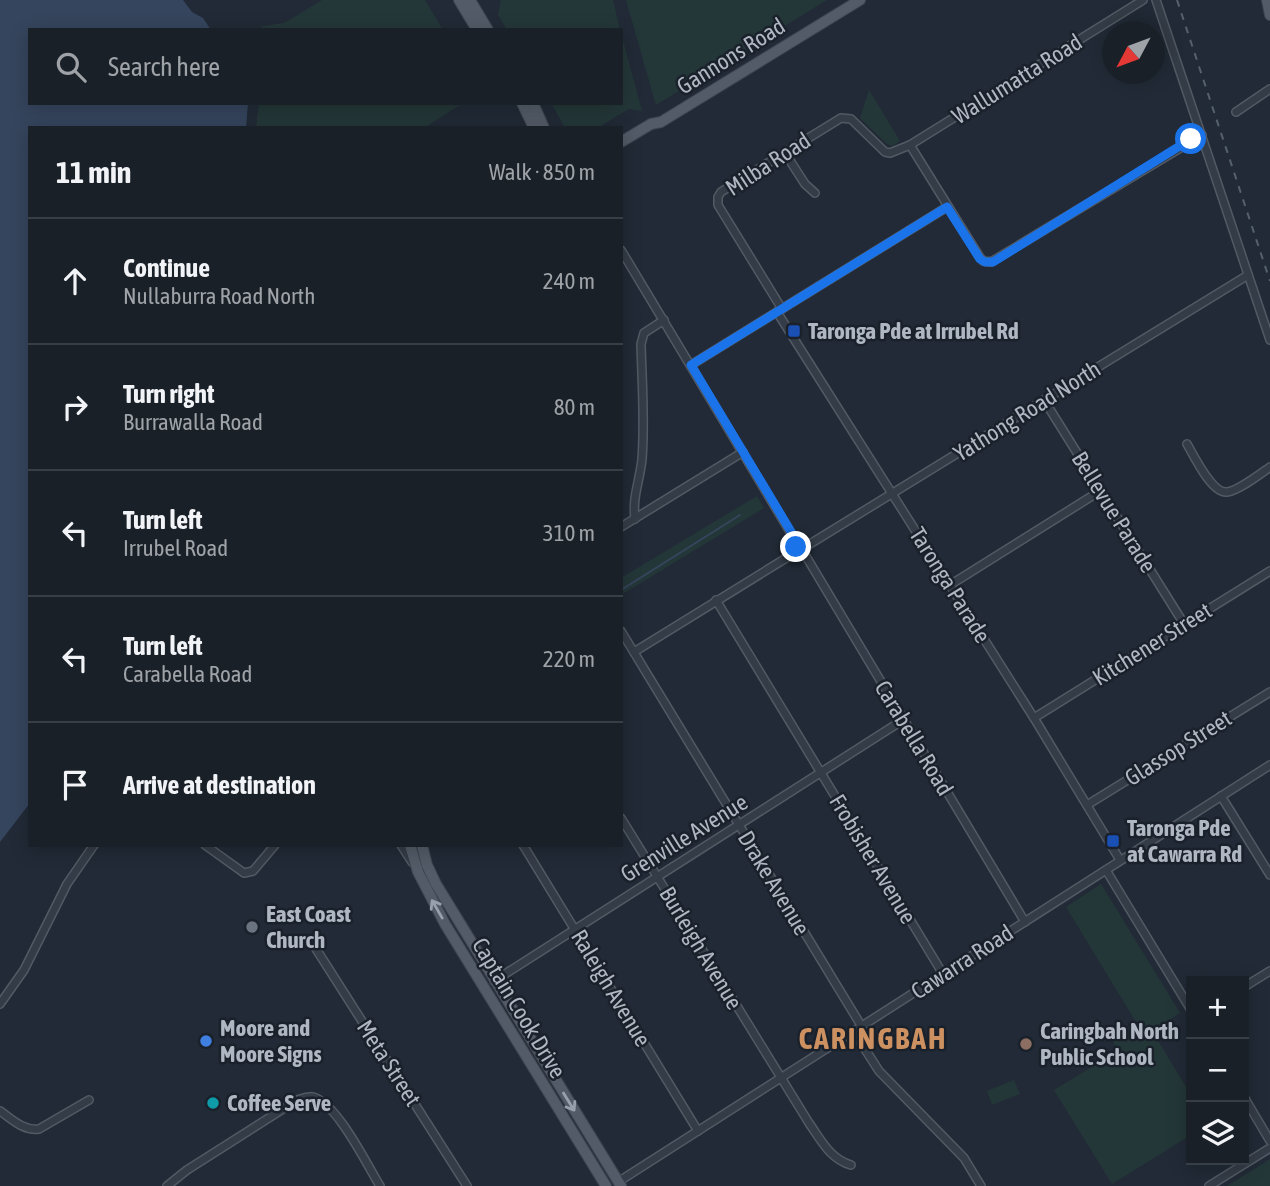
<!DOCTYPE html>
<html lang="en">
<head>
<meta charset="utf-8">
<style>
	:root { --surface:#192028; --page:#222830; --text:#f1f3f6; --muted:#9fa3a8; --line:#373e45 }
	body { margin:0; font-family:"Asap Condensed",sans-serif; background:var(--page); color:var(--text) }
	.controls { position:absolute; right:21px; bottom:21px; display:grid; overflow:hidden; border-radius:0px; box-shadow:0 4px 18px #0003 }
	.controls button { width:63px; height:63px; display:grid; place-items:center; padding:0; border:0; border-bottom:2px solid var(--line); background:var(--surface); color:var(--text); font:35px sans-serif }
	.compass { position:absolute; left:1102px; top:21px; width:63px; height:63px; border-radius:50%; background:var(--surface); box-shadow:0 4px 18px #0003; rotate:229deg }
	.stop { position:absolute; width:21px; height:21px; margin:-16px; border:5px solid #1a73e8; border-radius:50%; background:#fff }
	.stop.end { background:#1a73e8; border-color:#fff; box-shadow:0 2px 7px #0008 }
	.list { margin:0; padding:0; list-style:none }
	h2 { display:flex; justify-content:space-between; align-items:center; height:91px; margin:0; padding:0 28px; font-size:30px }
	h2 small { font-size:23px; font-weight:400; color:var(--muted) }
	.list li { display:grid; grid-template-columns:46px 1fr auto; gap:21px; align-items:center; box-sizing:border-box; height:126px; padding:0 28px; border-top:2px solid var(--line) }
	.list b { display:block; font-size:26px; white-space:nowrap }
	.list p { margin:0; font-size:23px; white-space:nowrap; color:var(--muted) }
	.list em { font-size:23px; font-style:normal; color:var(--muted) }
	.icon { flex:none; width:38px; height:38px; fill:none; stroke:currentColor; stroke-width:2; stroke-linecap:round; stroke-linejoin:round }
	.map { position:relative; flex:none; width:1270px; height:1186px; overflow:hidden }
	.search { position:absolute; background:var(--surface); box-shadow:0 4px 18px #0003; left:28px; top:28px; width:595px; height:77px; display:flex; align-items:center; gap:18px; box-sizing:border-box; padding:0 24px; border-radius:0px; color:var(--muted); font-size:26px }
	.panel { position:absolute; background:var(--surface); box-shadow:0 4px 18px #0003; left:28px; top:126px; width:595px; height:721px; border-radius:0px }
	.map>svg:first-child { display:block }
	.green { fill:#243738 }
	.water { fill:#35455d }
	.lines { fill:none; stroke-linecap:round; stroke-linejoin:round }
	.stream { stroke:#35455d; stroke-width:2 }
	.minor-casing { stroke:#525a64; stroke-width:10 }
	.major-casing { stroke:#3e4550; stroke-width:12 }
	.minor { stroke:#343c47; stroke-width:7 }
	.major { stroke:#525b67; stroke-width:10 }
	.rail { stroke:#56606e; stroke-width:2; stroke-dasharray:7 7; stroke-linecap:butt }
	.oneway { stroke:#98a0ac }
	.route { stroke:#1a73e8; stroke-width:9 }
	.transit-dot { fill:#1a4fb4; stroke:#1a212b; stroke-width:2.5 }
	.worship-dot { fill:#6b7280; stroke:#1a212b; stroke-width:2.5 }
	.shop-dot { fill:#3f7fe0; stroke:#1a212b; stroke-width:2.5 }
	.education-dot { fill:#8d6e63; stroke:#1a212b; stroke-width:2.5 }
	.culture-dot { fill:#0f9aa8; stroke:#1a212b; stroke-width:2.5 }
	.labels { text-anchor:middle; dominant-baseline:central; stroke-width:5; stroke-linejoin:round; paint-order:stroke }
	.street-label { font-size:23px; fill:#afb7c3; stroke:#1a212b }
	.poi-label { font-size:23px; font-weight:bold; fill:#afb7c3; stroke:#1a212b; text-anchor:start }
	.district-label { font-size:30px; font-weight:bold; letter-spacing:2px; fill:#cd9060; stroke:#1a212b }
</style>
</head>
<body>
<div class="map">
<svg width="1270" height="1186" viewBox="0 0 1270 1186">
	<rect width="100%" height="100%" fill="#212a36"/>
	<g class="green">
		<polygon points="322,0 425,0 443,30 258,30 263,26 284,23"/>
		<polygon points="501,0 613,0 620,30 507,30 498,15"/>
		<polygon points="626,0 827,0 656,105"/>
		<polygon points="621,33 642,111 629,109 597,128 565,128 551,103 621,103"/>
		<polygon points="869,90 900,141 892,146 887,144 860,118"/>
		<polygon points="259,103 463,103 424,128 256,128"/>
		<polygon points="757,496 764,508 621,595 621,578"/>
		<polygon points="1101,884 1180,1013 1152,1031 1191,1095 1191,1135 1112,1184 1054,1090 1118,1051 1111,1038 1136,1022 1066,907"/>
		<polygon points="1014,1080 1020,1094 992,1105 987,1091"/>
		<polygon points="1270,1159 1270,1186 1227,1186"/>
	</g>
	<polygon class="water" points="0,0 183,0 192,12 203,18 211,30 30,30 30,103 248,103 246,128 30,128 30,803 0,842"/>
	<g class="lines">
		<polyline class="stream" points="621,590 740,515"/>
		<g class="minor-casing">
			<g id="minor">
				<polyline points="1156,0 1270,340"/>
				<polyline points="1236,112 1270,89"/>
				<polyline points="910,145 979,256 983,261 991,262 1202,135"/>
				<polyline points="785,153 805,184 815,193"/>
				<polyline points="621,250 798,545"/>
				<polyline points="782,309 718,205 718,197 721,192 841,118 851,119 885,152 890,153 910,145 1143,0"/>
				<polyline points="777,312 1034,718 1120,860"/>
				<polyline points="691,365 947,207"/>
				<polyline points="1044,400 1184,624"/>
				<path d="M1187,444C1194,456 1212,494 1227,492C1238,491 1260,474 1270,467"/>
				<path d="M635,519C632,497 640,480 642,459C645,421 642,383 641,344L644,333L664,320"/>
				<polyline points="621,527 743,452"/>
				<polyline points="805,547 1248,275"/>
				<polyline points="804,553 1025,922"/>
				<polyline points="950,585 1100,491"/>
				<polyline points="716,600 943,974"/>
				<polyline points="621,631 862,1027"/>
				<polyline points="634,652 796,552"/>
				<polyline points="1034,718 1270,571"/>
				<polyline points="1221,796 1270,875"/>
				<polyline points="1087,805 1270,692"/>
				<path d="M621,818L809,1123C821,1140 830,1159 851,1165"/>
				<polyline points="205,845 244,873 253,871 275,845"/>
				<polyline points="401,845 412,862"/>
				<polyline points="523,845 698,1131"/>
				<polyline points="1106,870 1191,1010"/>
				<polyline points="311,941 467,1186"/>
				<polyline points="494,981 903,720"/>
				<polyline points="1244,987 1270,971"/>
				<polyline points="0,1004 24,970 67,884 94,845"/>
				<polyline points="854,1032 879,1071 964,1158 981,1186"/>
				<polyline points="1244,1097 1270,1141"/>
				<path d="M0,1111C12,1119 23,1131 39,1129L89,1100"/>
				<polyline points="618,1182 1270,765"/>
				<path d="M167,1186L187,1170L297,1100C302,1099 309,1096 313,1097C337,1103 367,1165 380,1186"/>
				<polyline points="1209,1186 1270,1148"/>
			</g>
		</g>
		<g class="major-casing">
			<g id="major">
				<polyline points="459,0 477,30"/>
				<polyline points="470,0 488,30"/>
				<polyline points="1267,0 1270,15"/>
				<polyline points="522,103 534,128"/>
				<polyline points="533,103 544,128"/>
				<polyline points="621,142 651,124 661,122 860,0"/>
				<polyline points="410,845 418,872 445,924 606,1186"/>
				<polyline points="422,845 427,865 436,884 621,1186"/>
			</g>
		</g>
		<use href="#minor" class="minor"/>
		<use href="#major" class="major"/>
		<polyline class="rail" points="1177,0 1270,281"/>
	</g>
	<defs><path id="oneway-shaft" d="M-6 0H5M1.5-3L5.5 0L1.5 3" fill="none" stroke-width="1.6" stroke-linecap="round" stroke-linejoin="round" transform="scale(1.75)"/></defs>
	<g class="oneway">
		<use href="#oneway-shaft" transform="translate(437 909) rotate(-120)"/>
		<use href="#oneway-shaft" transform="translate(569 1102) rotate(58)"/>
	</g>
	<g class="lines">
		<polyline class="route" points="796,547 798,545 793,535 691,365 947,207 980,259 985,262 993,262 1191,139"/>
	</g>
	<g class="transit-dot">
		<rect x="787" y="324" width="14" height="14" rx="3.5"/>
		<rect x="1106" y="834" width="14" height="14" rx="3.5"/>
	</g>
	<circle class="worship-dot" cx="252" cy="927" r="7"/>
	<circle class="shop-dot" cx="206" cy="1041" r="7"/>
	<circle class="education-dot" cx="1026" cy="1044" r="7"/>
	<circle class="culture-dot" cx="213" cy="1103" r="7"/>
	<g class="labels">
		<g class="street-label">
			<text transform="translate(731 56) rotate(-32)">Gannons Road</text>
			<text transform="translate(1017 79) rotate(-32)">Wallumatta Road</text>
			<text transform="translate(768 164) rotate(-33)">Milba Road</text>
			<text transform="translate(1027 411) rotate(-32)">Yathong Road North</text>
			<text transform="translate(1114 512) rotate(58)">Bellevue Parade</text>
			<text transform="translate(950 585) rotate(58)">Taronga Parade</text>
			<text transform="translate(1152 644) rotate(-32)">Kitchener Street</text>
			<text transform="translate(914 738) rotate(59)">Carabella Road</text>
			<text transform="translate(1178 748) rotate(-32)">Glassop Street</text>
			<text transform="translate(684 838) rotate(-32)">Grenville Avenue</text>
			<text transform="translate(873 859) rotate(59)">Frobisher Avenue</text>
			<text transform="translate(774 883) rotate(59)">Drake Avenue</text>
			<text transform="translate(701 948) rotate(59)">Burleigh Avenue</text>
			<text transform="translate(962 962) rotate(-33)">Cawarra Road</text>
			<text transform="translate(611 988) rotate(59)">Raleigh Avenue</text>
			<text transform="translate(519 1008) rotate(59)">Captain Cook Drive</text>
			<text transform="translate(389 1063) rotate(57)">Meta Street</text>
		</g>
		<g class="poi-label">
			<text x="808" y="331">Taronga Pde at Irrubel Rd</text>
			<text x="1127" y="828">Taronga Pde<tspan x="1127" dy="26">at Cawarra Rd</tspan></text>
			<text x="266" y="914">East Coast<tspan x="266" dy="26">Church</tspan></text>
			<text x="220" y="1028">Moore and<tspan x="220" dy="26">Moore Signs</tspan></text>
			<text x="1040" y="1031">Caringbah North<tspan x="1040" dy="26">Public School</tspan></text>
			<text x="227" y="1103">Coffee Serve</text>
		</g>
		<g class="district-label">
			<text x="873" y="1038">CARINGBAH</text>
		</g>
	</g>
</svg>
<div class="controls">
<button>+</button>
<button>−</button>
<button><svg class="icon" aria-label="layers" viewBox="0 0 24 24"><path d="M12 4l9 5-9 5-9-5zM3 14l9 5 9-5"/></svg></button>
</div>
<svg class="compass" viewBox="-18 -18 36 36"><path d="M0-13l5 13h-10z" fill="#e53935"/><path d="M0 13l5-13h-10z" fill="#9fa3a8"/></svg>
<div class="stop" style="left:1191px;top:139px"></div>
<div class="stop end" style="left:796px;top:547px"></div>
<div class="search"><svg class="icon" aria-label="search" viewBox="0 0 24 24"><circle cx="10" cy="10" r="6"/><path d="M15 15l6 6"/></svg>Search here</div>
<section class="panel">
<h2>11 min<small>Walk · 850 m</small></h2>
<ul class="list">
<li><svg class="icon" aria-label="ahead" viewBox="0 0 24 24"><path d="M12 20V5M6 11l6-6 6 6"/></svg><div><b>Continue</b><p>Nullaburra Road North</p></div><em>240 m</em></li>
<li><svg class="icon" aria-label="right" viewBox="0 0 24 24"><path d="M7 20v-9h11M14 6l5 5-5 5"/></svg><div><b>Turn right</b><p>Burrawalla Road</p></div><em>80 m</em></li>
<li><svg class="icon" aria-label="left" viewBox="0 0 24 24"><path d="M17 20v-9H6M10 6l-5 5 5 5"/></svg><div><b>Turn left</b><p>Irrubel Road</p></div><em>310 m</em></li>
<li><svg class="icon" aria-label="left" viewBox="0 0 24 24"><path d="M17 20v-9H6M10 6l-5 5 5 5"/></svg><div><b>Turn left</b><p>Carabella Road</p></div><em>220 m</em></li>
<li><svg class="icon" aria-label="arrive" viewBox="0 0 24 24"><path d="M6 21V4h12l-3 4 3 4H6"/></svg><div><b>Arrive at destination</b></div></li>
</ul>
</section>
</div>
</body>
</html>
